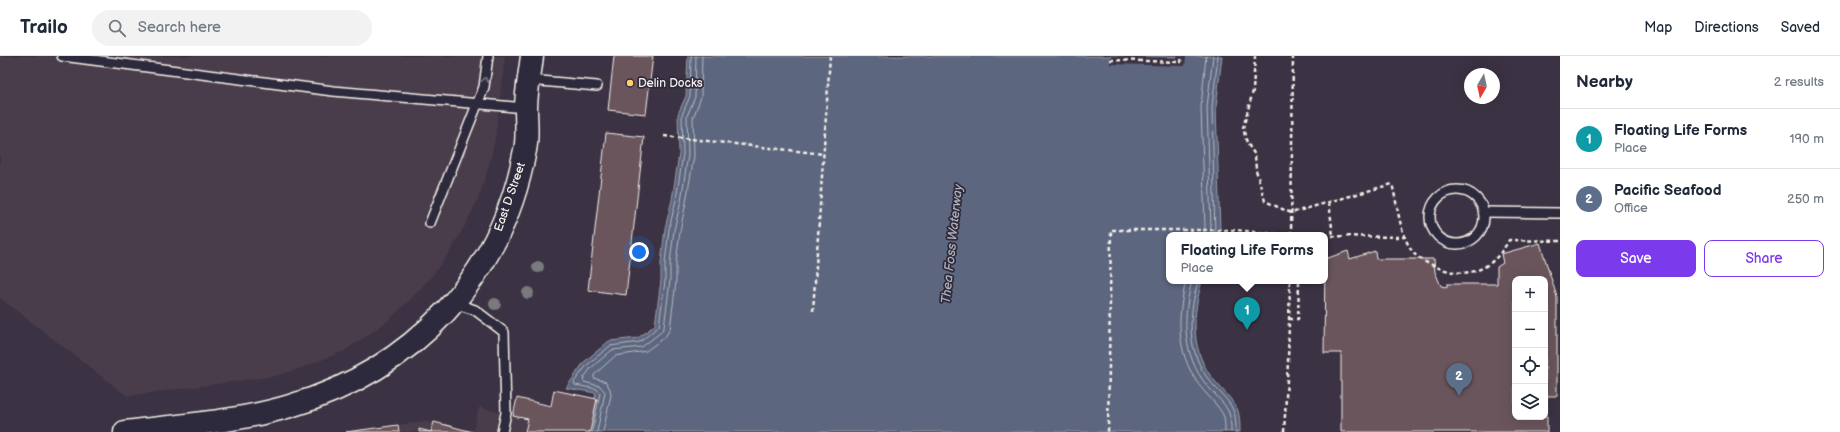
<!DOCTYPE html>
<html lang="en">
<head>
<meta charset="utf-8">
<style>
	:root { --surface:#fff; --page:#f2f2f3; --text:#1f2937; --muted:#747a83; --line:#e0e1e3; --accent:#7c3aed }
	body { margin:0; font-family:"Balsamiq Sans",sans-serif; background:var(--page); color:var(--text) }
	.controls { position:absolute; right:12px; bottom:12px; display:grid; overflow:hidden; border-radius:8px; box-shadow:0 4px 16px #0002 }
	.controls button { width:36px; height:36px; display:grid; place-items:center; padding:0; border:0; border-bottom:1px solid var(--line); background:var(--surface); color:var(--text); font:20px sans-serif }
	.compass { position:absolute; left:1464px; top:12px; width:36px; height:36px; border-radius:50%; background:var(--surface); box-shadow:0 4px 16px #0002; rotate:189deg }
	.you { position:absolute; left:639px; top:196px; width:14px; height:14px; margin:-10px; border:3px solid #fff; border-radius:50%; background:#1a73e8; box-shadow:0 0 0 6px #1a73e833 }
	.badge { display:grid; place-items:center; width:26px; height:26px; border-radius:50%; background:var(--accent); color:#fff; font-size:13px; font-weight:700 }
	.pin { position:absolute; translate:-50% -33px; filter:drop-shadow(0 1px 2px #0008) }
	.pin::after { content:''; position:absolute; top:21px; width:14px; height:12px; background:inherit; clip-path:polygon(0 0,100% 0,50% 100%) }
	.popup { position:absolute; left:1166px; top:176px; width:162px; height:52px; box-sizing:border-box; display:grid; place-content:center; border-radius:8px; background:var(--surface); filter:drop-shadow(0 1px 3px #0005); font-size:13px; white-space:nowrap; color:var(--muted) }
	.popup b { font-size:15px; color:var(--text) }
	.popup::after { content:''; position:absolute; left:50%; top:100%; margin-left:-8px; border:8px solid transparent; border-top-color:var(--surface) }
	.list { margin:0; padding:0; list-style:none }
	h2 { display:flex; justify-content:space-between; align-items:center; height:52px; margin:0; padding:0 16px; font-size:17px }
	h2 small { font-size:13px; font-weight:400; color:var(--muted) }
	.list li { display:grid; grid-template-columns:26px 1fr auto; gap:12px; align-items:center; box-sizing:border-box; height:60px; padding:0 16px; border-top:1px solid var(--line) }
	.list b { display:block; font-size:15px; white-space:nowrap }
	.list p { margin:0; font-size:13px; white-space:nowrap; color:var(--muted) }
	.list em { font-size:13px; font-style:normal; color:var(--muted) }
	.actions { display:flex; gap:8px; padding:12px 16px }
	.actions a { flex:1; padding:9px 0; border:1px solid var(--accent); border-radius:8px; text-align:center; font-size:14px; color:var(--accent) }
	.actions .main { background:var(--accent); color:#fff }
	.icon { flex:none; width:22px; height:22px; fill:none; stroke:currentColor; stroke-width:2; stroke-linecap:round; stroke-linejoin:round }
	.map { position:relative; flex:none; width:1560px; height:376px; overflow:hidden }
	header { display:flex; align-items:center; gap:24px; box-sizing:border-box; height:56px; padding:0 20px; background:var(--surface); border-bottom:1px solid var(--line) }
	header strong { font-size:19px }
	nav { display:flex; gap:22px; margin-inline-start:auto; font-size:14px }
	.search { width:280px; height:36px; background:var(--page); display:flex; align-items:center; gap:10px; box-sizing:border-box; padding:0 14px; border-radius:22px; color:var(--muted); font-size:15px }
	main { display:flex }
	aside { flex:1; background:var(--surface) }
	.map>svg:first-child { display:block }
	.built { fill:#493c4b }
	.water { fill:#5c667f; stroke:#999ea9 }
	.pier { fill:#3b3243 }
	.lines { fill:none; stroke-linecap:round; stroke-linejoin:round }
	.shore { stroke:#b7b9be; stroke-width:1 }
	.building { fill:#6b545d; stroke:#f4f1e8; fill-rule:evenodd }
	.service-casing { stroke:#f4f1e8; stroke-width:12 }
	.tertiary-casing { stroke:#f4f1e8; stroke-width:25 }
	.path { stroke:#f4f1e8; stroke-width:2.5; stroke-dasharray:4 3; stroke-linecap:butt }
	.service { stroke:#2f2a3d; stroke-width:9 }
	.tertiary { stroke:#2f2a3d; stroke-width:22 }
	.tree { fill:#797a7d }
	.oneway { stroke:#747079 }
	.poi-dot { fill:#ffd166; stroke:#2f2a3d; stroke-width:1.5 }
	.labels { text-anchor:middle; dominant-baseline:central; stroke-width:3.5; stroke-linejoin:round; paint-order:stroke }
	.poi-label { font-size:12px; fill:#f4f1e8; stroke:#2f2a3d; text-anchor:start }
	.street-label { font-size:12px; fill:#f4f1e8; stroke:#2f2a3d }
	.water-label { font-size:13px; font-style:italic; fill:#b0b2b9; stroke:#2f2a3d }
</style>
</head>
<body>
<header>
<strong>Trailo</strong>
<div class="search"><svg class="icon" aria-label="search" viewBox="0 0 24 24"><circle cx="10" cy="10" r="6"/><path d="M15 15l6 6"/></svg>Search here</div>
<nav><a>Map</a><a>Directions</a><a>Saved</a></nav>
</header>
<main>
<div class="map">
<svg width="1560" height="376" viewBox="0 0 1560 376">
	<rect width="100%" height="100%" fill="#3b3243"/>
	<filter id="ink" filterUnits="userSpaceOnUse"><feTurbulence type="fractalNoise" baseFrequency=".025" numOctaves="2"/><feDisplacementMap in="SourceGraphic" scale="8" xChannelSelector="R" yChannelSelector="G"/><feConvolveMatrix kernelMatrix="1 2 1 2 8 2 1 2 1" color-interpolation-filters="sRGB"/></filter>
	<g filter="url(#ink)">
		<g class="built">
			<polygon points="0,0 505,0 495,84 488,113 479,141 466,168 451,194 432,220 412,242 389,264 364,282 344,295 299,313 276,320 127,340 0,242"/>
			<polygon points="554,334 597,343 590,376 346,376 425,365 473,376 479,351 513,360 517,342 551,350"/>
		</g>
		<path class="water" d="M688,0H1222L1216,51L1220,174L1218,179H1169V225H1202C1193,257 1190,290 1210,319C1218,330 1230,340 1237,352C1240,359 1240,368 1240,376H588L596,337L566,332L584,306L609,285L638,282L655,269L661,224V207L665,172L672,144L679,98L678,58L686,40Z"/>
		<polygon class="pier" points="1111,0 1177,2 1178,0 1186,0 1185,10 1110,8"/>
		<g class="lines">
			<g class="shore">
				<polyline points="1204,179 1205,171 1201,51 1206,0"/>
				<polyline points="1210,179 1211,172 1207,51 1213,0"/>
				<polyline points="1215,179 1212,51 1218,0"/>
				<path d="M1186,225C1177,261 1176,294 1197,326C1204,337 1220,350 1224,361C1225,365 1225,371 1225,376"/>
				<path d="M1192,225C1183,259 1182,293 1202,323C1209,334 1225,346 1229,357C1231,363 1231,370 1231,376"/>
				<path d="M1198,225C1189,259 1186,290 1206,320C1214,332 1228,342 1233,354C1236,361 1236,369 1236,376"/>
				<polyline points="592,376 600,337 597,333 575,329 574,326 587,309 610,290 640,286 659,270 665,225 665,207 669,173 676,144 683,98 682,59 690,40 691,0"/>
				<polyline points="597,376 605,336 600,330 584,326 583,323 591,312 612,294 642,291 661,276 664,271 670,225 670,207 674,174 681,145 688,99 687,60 695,41 696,0"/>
				<polyline points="603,376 611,339 610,333 606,326 594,322 594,319 615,300 646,295 665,281 670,273 676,226 676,207 680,175 686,146 694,100 693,62 701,41 702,0"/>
			</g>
		</g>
		<g class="building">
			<polygon points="614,0 653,0 646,58 608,54"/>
			<polygon points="606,77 644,81 626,239 588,234"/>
			<path d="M1540,187L1557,241V340H1547V376H1341V297H1324L1325,203L1348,195L1350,203L1375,195L1376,203H1434L1435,216L1441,230L1447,231V228H1497V211L1503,207L1501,198ZM1515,223H1545V361H1515Z"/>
			<polygon points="554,334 597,343 590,376 525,376 528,363 513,360 517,342 551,350"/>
			<polygon points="434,366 473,376 431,376"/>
			<polygon points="398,369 399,376 346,376"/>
			<polygon points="419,373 431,376 419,376"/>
		</g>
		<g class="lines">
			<g class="service-casing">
				<g id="service">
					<polyline points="62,0 333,35 526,52"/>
					<polyline points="529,24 597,30"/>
					<circle cx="1457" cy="161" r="27"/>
					<polyline points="1484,156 1560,157"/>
					<polyline points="430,167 484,31 488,0"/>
					<polyline points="454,247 475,254 504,276 506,357 502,376"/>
				</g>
			</g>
			<g class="tertiary-casing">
				<path id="tertiary" d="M125,376C180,369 237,366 290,350C413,314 502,221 525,94C528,81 526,67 526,53C526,36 530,18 532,0"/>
			</g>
			<g class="path">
				<path d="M1255,0L1253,35L1243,72L1247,87L1255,99L1256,114L1265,145L1291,157L1392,128C1398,150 1399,176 1412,195C1417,202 1425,206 1432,209C1466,225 1491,216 1509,184L1560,185"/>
				<polyline points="1110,4 1181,6 1182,0"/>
				<polyline points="664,80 824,98"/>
				<polyline points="1329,146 1333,180"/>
				<polyline points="1291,179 1293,0"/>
				<polyline points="1325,180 1404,181"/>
				<polyline points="813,255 830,0"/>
				<polyline points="1289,263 1298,263 1299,225"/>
				<polyline points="1108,376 1111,174 1236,174 1284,179"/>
				<polyline points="1284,376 1288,306 1290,225"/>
			</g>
			<use href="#service" class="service"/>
			<use href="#tertiary" class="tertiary"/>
		</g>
		<g class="tree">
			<circle cx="538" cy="211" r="6"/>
			<circle cx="528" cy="237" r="6"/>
			<circle cx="495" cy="248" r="6"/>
		</g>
		<defs><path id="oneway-chevron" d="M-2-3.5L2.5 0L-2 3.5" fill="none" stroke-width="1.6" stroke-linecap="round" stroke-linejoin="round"/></defs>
		<use class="oneway" href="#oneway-chevron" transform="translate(485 24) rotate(-83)"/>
	</g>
	<circle class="poi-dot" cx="630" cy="27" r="4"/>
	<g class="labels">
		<g class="poi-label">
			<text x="638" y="27">Delin Docks</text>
		</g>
		<g class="street-label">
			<text transform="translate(510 141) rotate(-71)">East D Street</text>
		</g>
		<g class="water-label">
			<text transform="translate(952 188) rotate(-84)">Thea Foss Waterway</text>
		</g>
	</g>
</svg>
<div class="controls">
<button>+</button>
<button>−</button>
<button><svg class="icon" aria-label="locate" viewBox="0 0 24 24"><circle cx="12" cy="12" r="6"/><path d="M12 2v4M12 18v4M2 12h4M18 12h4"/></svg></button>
<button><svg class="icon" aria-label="layers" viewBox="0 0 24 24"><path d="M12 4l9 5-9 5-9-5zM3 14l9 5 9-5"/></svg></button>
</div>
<svg class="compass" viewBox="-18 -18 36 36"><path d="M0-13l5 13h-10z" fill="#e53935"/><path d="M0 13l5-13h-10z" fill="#747a83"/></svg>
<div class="you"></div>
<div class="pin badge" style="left:1247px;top:274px;background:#0f9aa8">1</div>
<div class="popup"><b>Floating Life Forms</b>Place</div>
<div class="pin badge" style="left:1459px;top:340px;background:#5c6f8a">2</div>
</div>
<aside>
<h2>Nearby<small>2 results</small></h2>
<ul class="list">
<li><span class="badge" style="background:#0f9aa8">1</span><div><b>Floating Life Forms</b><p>Place</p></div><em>190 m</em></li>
<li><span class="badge" style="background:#5c6f8a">2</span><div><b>Pacific Seafood</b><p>Office</p></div><em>250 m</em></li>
</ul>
<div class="actions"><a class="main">Save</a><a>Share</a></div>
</aside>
</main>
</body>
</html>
